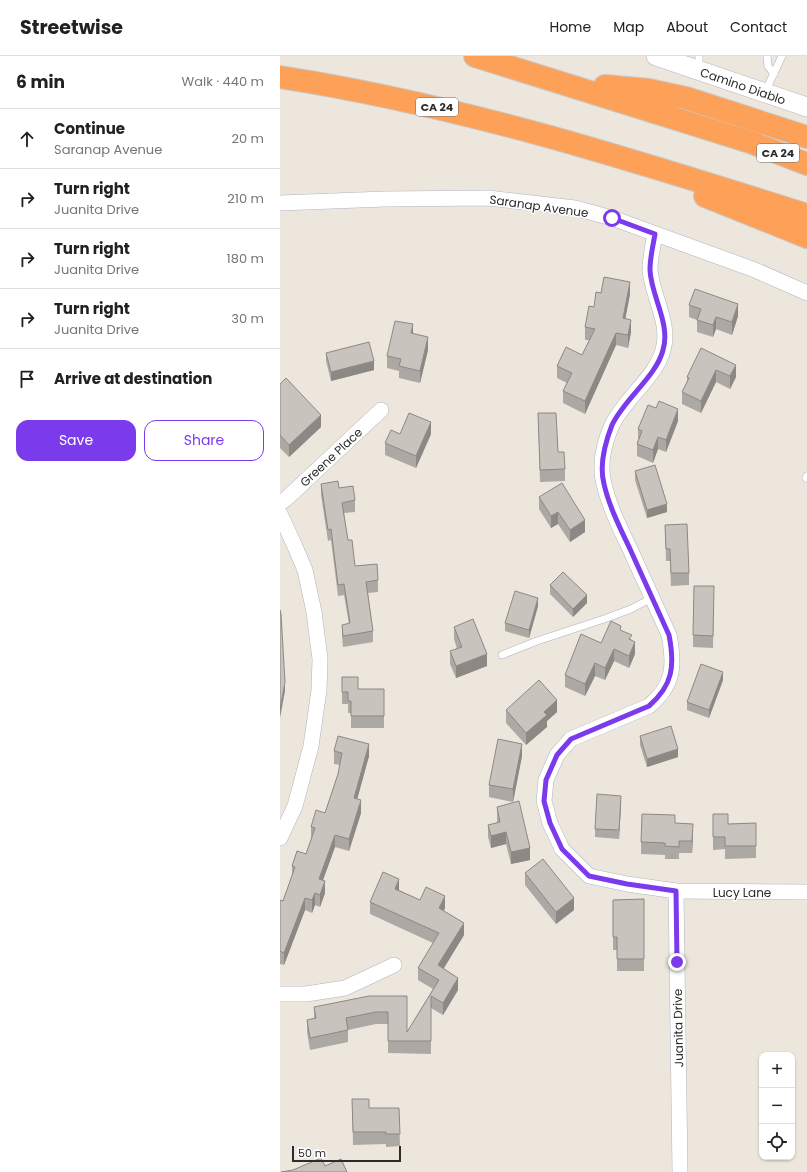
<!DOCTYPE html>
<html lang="en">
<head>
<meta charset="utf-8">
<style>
	:root { --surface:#fff; --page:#f2f2f2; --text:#202124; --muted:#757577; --line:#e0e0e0; --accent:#7c3aed }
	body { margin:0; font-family:Poppins,sans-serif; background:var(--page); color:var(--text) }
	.controls { position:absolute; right:12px; bottom:12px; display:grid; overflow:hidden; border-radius:8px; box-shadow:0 1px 3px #0004 }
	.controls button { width:36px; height:36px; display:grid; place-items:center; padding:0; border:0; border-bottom:1px solid var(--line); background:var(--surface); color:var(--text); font:20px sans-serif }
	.scale { position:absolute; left:12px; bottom:10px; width:109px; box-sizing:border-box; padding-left:4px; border:2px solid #2b2b2b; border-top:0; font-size:11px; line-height:14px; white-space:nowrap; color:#2b2b2b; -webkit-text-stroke:3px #fff; paint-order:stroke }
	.stop { position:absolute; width:12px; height:12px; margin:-9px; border:3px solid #7c3aed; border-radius:50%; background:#fff }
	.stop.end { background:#7c3aed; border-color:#fff; box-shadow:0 1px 4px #0008 }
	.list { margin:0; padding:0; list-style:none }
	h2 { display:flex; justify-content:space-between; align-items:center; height:52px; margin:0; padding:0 16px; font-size:17px }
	h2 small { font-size:13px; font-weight:400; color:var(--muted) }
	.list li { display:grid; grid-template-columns:26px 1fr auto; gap:12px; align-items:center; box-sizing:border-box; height:60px; padding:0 16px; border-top:1px solid var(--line) }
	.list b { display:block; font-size:15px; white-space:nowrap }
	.list p { margin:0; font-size:13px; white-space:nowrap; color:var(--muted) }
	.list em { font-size:13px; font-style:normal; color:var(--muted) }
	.actions { display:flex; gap:8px; padding:12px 16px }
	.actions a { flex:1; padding:9px 0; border:1px solid var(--accent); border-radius:12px; text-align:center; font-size:14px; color:var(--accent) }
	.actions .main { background:var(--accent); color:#fff }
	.icon { flex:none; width:22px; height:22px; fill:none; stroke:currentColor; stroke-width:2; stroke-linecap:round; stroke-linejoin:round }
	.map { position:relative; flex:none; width:527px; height:1116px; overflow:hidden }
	header { display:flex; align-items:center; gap:24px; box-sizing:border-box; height:56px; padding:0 20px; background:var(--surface); border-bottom:1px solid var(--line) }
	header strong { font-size:19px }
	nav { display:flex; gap:22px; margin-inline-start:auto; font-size:14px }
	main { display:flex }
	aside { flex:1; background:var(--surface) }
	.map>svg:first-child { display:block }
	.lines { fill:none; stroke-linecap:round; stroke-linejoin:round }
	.service-casing { stroke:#b1b4bf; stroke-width:8 }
	.minor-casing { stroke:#b1b4bf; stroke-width:16 }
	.tertiary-casing { stroke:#b1b4bf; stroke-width:20 }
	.motorway-casing { stroke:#c8c8c8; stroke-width:24 }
	.service { stroke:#fff; stroke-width:7 }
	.minor { stroke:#fff; stroke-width:15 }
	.tertiary { stroke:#fff; stroke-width:19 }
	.motorway { stroke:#fda158; stroke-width:22 }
	.wall { fill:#aca8a3 }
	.shaded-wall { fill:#8c8884 }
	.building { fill:#c8c3bd; stroke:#8c8884 }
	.route { stroke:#7c3aed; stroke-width:5 }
	.labels { text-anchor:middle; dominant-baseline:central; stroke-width:3; stroke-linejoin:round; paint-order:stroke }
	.shield { fill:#fff; stroke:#6b6b6b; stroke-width:1 }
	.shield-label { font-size:11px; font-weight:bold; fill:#2b2b2b }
	.street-label { font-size:12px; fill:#2b2b2b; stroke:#fff }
</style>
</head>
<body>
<header>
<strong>Streetwise</strong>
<nav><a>Home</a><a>Map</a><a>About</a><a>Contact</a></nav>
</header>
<main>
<aside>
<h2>6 min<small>Walk · 440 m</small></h2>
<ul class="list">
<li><svg class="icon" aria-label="ahead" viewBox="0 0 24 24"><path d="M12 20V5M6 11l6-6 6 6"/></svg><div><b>Continue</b><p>Saranap Avenue</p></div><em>20 m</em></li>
<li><svg class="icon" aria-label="right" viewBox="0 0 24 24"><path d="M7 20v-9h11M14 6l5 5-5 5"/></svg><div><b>Turn right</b><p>Juanita Drive</p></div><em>210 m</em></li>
<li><svg class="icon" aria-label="right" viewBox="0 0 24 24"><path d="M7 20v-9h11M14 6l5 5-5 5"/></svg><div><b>Turn right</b><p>Juanita Drive</p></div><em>180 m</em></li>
<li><svg class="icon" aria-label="right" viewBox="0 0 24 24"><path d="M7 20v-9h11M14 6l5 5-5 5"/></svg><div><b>Turn right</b><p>Juanita Drive</p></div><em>30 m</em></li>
<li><svg class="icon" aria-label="arrive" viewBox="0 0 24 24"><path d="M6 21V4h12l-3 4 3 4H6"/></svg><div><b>Arrive at destination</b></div></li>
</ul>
<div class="actions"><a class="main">Save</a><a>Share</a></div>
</aside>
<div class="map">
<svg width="527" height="1116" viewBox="0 0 527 1116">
	<rect width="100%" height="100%" fill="#ede6dd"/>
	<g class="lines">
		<g class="service-casing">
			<g id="service">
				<polyline points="419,0 419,13"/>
				<polyline points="487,0 488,10 494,18"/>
				<polyline points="485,36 502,0"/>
				<polyline points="526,422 527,420"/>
				<polyline points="222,599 257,585 324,563 351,553 372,542"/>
			</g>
		</g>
		<g class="minor-casing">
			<g id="minor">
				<polyline points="0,147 105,143 208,142 295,152 332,162 475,214 527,237"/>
				<path d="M375,178C373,190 370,201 370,214C372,240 391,268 383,294C376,321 345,342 332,369C324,387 319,409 324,428C329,450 340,472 350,493C363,522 376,550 389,579C395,610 394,629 369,650L291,683L277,699L266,724L264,745L270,767L282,793L309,820L347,828L396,835L527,836"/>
				<polyline points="0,447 6,443 101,354"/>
				<polyline points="0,458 13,486 25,514 34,556 40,603 39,634 31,690 15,750 0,782"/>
				<polyline points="396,835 400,1116"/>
				<polyline points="0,938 26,938 65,932 114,909"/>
			</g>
		</g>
		<g class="tertiary-casing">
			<polyline id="tertiary" points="376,0 527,51"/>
		</g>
		<g class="motorway-casing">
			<g id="motorway">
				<polyline points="195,0 470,86 527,108"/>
				<path d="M0,21C181,49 353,104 527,159"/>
				<polyline points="325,30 369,34 406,42 527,81"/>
				<polyline points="425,140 527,181"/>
			</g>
		</g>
		<use href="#service" class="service"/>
		<use href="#minor" class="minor"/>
		<use href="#tertiary" class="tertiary"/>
		<use href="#motorway" class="motorway"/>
	</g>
	<g class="wall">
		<polygon points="321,237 350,238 345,263 351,276 348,292 336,289 305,358 283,347 283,335 287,327 277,322 277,310 302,299 309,284 305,284 305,271 314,251"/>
		<polygon points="409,249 458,260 452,279 436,273 433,281 417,276 417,264 409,261"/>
		<polygon points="133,278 148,294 140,327 119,322 119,315 107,312 107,300"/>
		<polygon points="46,297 94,314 51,325 46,305"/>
		<polygon points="456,309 456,321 450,333 436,326 421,357 402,348 402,336 407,326 407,321"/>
		<polygon points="0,328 41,371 9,401 0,392"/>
		<polygon points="258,357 278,396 285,413 285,425 260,426"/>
		<polygon points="398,365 386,396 378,393 373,407 357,400 357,388 358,384 358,373"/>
		<polygon points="120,378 151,378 136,412 105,399 105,387"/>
		<polygon points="355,415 387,456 367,462 355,424"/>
		<polygon points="41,428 59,432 75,444 75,456 64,457 68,484 75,510 98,524 98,536 88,537 93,575 93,586 63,591 62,580 62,569 69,568 64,539 58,540 51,484 48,485 41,439"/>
		<polygon points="259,441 305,476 290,486 278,468 271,472 259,453"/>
		<polygon points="385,469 409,517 409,529 391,530 390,505 386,505"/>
		<polygon points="270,529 307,547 293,561 270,538"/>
		<polygon points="434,543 433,592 413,591 413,579"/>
		<polygon points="258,550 249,582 225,575 225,567"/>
		<polygon points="174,571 207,610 176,622 170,608 170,595 177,593 174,583"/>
		<polygon points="341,575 352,584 355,598 349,612 334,605 325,624 315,620 305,640 285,631 285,619 321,587"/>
		<polygon points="62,621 78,633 104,633 104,672 71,672 71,657 68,657 68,648 62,648"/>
		<polygon points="443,624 429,662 407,654 407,646"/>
		<polygon points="226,654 277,656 267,665 267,671 246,689 226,667"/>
		<polygon points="360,680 398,701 367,711 360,689"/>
		<polygon points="54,695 89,700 77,743 81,757 69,795 55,791 43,824 45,837 40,851 35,849 32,857 25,854 4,909 0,908 0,844 3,845 12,820 12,810 26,798 31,783 31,771 45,757 58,718 60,709 54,708"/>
		<polygon points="242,700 233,746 209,741 209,729"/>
		<polygon points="341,748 339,783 315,781 315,773"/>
		<polygon points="217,751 250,804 231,808 226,788 211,792 208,781 208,769 217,767"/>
		<polygon points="433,758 448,768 476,767 476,802 445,803 445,793 433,794"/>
		<polygon points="395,767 413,780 412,797 399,797 399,803 385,803 385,799 361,798 361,786"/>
		<polygon points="245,817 294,854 276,868 245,829"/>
		<polygon points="119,834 140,844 165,852 164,854 184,879 163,913 178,934 163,959 151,952 151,998 108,997 108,968 96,968 68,974 68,986 30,994 27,976 27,964 34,962 34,951 127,940 127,976 153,933 138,924 138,912 153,887 90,858 90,846"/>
		<polygon points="364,843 364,915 337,915 337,894 333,894 333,844"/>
		<polygon points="72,1043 89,1052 119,1052 120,1090 106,1091 106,1088 73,1089"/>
	</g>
	<g class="shaded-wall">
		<polygon points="350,226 350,238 343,275 343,262"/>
		<polygon points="458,248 458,260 452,279 452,266"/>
		<polygon points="436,261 436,273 433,281 433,269"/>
		<polygon points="351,264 351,276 348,292 348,279"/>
		<polygon points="133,268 133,281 131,277"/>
		<polygon points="336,277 336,289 305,358 305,345"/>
		<polygon points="148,281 148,294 140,327 140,315"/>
		<polygon points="94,305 94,314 51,325 51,316"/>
		<polygon points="456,309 456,321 450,333 450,320"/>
		<polygon points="436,314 436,326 421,357 421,345"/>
		<polygon points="398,353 398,365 386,396 386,384"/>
		<polygon points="41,359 41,371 9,401 9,389"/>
		<polygon points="151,366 151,378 136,412 136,400"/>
		<polygon points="378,381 378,393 373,407 373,394"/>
		<polygon points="387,448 387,456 367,462 367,454"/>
		<polygon points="278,456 278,468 271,472 271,460"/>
		<polygon points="305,464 305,476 290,486 290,474"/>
		<polygon points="307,539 307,547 293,561 293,553"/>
		<polygon points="258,542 258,550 249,582 249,574"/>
		<polygon points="355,586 355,598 349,612 349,600"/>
		<polygon points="334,593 334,605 325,624 325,612"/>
		<polygon points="207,598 207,610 176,622 176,610"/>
		<polygon points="315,607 315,620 305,640 305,628"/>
		<polygon points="443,616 443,624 429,662 429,654"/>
		<polygon points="5,626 5,635 0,662 0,653"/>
		<polygon points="277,644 277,656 267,665 267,671 246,689 246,677 264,656"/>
		<polygon points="89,688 89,700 74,755 74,742"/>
		<polygon points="242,688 242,700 233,746 233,733"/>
		<polygon points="398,693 398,701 367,711 367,703"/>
		<polygon points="341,740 341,748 339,783 339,774"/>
		<polygon points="81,744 81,757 69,795 69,783"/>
		<polygon points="413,768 413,780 412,797 412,785"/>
		<polygon points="226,776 226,788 211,792 211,780"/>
		<polygon points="55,779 55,791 39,835 39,823"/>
		<polygon points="250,792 250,804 231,808 231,796"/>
		<polygon points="119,823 119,836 115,833"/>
		<polygon points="45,825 45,837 40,851 40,839"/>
		<polygon points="35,837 35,849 32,857 32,844"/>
		<polygon points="165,840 165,852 159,864 159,852"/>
		<polygon points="25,842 25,854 4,909 4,897"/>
		<polygon points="294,842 294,854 276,868 276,856"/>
		<polygon points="184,867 184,879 158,922 158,909"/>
		<polygon points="178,922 178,934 163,959 163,947"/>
	</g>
	<g class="building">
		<polygon points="324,221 350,226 343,262 351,264 348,279 336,277 305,345 283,335 292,317 277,310 286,291 302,299 315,273 305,271 309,250 314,251 316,236 321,237"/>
		<polygon points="415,233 458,248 452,266 436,261 433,269 417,264 421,253 409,249"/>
		<polygon points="115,265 133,268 131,277 148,281 140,315 119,310 121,303 107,300"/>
		<polygon points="89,286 94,305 51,316 46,297"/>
		<polygon points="421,292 456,309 450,320 436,314 421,345 402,336 409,322 407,321"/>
		<polygon points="6,322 41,359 9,389 0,379 0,328"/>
		<polygon points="379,345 398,353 386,384 378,381 373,394 357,388 362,375 358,373 368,349 376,352"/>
		<polygon points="129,357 151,366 136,400 105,387 111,374 120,378"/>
		<polygon points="258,357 276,357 278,396 284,396 285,413 260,414"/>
		<polygon points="375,409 387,448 367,454 355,415"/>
		<polygon points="58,425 59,432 73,430 75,444 62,447 68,484 72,484 75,510 97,508 98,524 86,526 93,575 63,580 62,569 70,567 64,528 58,529 51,473 48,474 41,428"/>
		<polygon points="282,427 305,464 290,474 278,456 271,460 259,441"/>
		<polygon points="407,468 409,517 391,517 390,493 386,493 385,469"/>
		<polygon points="283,516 307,539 293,553 270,529"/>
		<polygon points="414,530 434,530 433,580 413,579"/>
		<polygon points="235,535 258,542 249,574 225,567"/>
		<polygon points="0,554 1,558 5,626 0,653"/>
		<polygon points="193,563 207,598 176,610 170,595 182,591 174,571"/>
		<polygon points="331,565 341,570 340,574 352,579 349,583 355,586 349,600 334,593 325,612 315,607 305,628 285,619 301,578 321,587"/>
		<polygon points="421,608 443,616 429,654 407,646"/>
		<polygon points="62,621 78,621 78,633 104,633 104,660 71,660 71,645 68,645 68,636 62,636"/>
		<polygon points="259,624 277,644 264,656 267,659 246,677 226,654"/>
		<polygon points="391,670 398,693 367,703 360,680"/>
		<polygon points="58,680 89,688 74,742 81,744 69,783 55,779 39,823 45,825 40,839 35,837 32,844 25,842 4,897 0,895 0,844 3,845 15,811 12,810 17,795 26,798 35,772 31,771 36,754 45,757 58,718 62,697 54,695"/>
		<polygon points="218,683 242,688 233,733 209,729"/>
		<polygon points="317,738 341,740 339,774 315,773"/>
		<polygon points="239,745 250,792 231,796 226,776 211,780 208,769 220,766 217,751"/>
		<polygon points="362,758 395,759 395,767 413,768 412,785 399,785 399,791 385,790 385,787 361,786"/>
		<polygon points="433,758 448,758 448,768 476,767 476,790 445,790 445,781 433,781"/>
		<polygon points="263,803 294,842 276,856 245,817"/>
		<polygon points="103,816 119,823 115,833 140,844 146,831 165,840 159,852 184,867 158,909 178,922 163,947 151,940 151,985 108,985 108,956 96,956 66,962 68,974 30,982 27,964 36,962 34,951 89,940 127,940 127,976 159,924 138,912 159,877 90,846"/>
		<polygon points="364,843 364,903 337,903 337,881 333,881 333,844"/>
		<polygon points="72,1043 89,1043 89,1052 119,1052 120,1078 106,1078 106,1076 73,1076"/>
		<polygon points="41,1102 45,1110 61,1103 67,1116 1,1116 13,1114"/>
	</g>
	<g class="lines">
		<path class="route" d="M332,162L375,178C373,190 370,201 370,214C371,240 391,268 383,294C376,321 345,342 332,369C325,387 319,409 324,428C329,450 340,472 350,493C363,522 376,550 389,579C395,610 393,629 369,650L291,683L277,699L266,724L264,745L270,767L282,793L309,820L347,828L396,835L397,906"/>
	</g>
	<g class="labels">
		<g class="shield">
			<rect x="136" y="42" width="42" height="18" rx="3"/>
			<rect x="477" y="88" width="42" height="18" rx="3"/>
		</g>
		<g class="shield-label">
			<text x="157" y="51">CA 24</text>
			<text x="498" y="97">CA 24</text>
		</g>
		<g class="street-label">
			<text transform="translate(463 30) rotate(19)">Camino Diablo</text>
			<text transform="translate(259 150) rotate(8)">Saranap Avenue</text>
			<text transform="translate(51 401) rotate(-43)">Greene Place</text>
			<text x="462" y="836">Lucy Lane</text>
			<text transform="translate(398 972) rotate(-91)">Juanita Drive</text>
		</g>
	</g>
</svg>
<div class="controls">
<button>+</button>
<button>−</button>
<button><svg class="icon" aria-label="locate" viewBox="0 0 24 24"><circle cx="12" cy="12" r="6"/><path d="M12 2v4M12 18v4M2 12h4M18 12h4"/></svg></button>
</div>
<div class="scale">50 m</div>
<div class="stop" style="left:332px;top:162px"></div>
<div class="stop end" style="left:397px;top:906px"></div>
</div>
</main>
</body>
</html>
